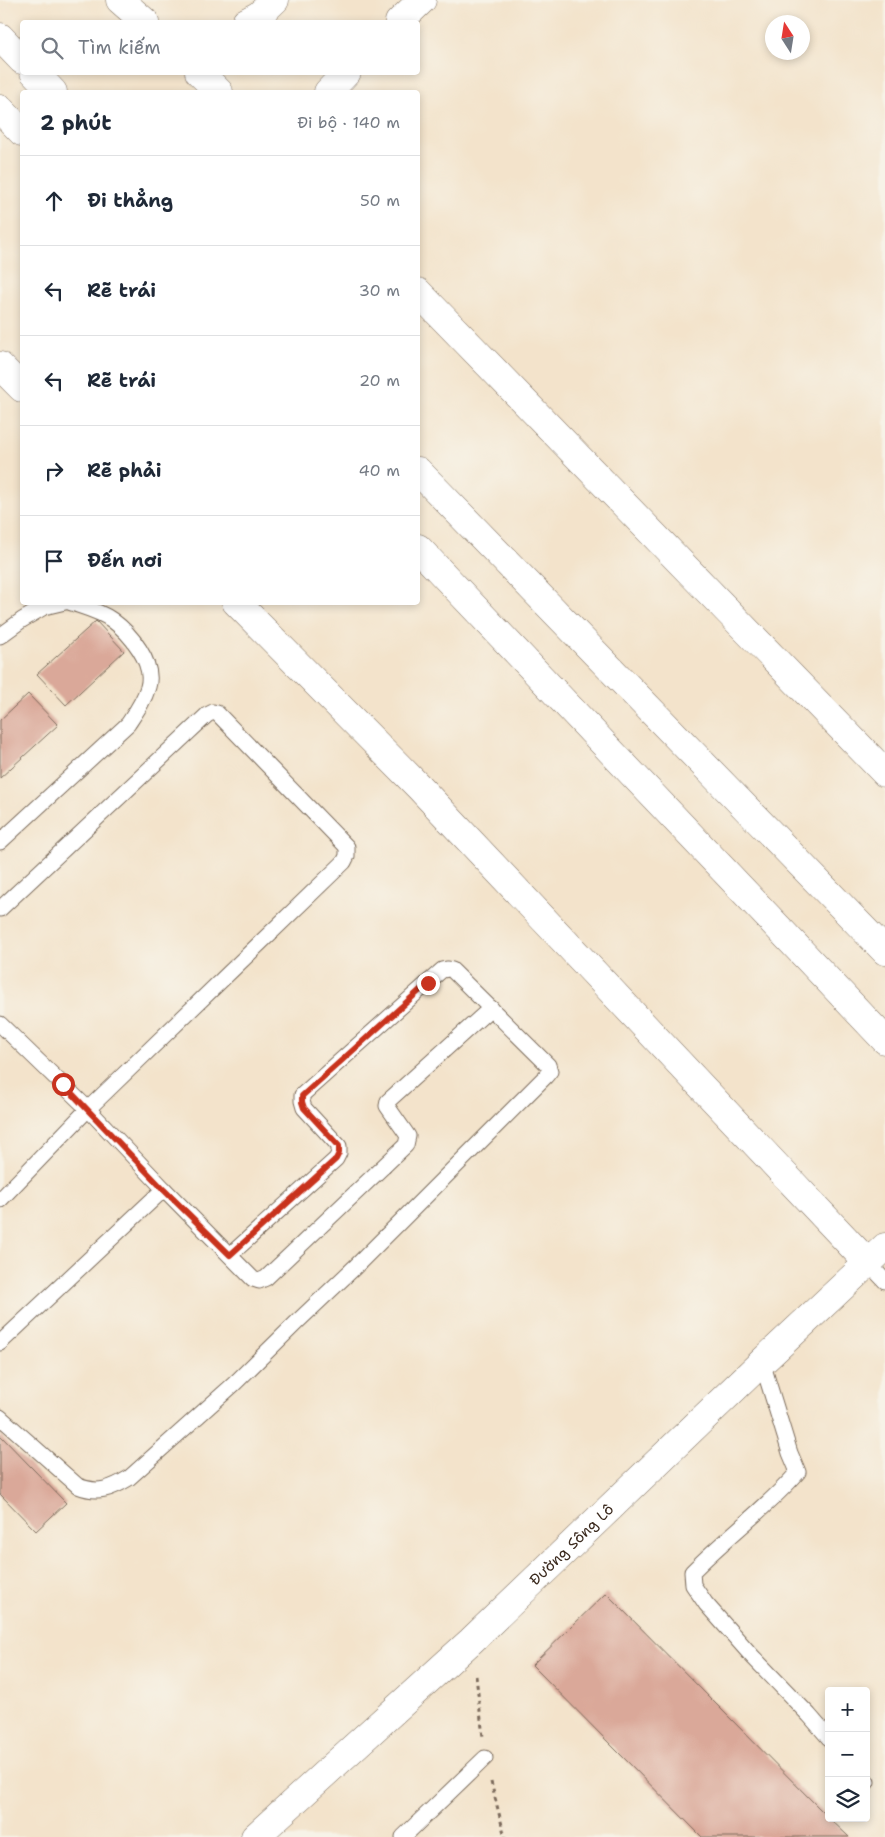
<!DOCTYPE html>
<html lang="vi">
<head>
<meta charset="utf-8">
<style>
	:root { --surface:#fff; --page:#f2f2f3; --text:#1f2937; --muted:#747a83; --line:#e0e1e3 }
	body { margin:0; font-family:"Shantell Sans",sans-serif; background:var(--page); color:var(--text) }
	.controls { position:absolute; right:15px; bottom:15px; display:grid; overflow:hidden; border-radius:5px; box-shadow:0 2px 8px #0003 }
	.controls button { width:45px; height:45px; display:grid; place-items:center; padding:0; border:0; border-bottom:1px solid var(--line); background:var(--surface); color:var(--text); font:25px sans-serif }
	.compass { position:absolute; left:765px; top:15px; width:45px; height:45px; border-radius:50%; background:var(--surface); box-shadow:0 2px 8px #0003; rotate:348deg }
	.stop { position:absolute; width:15px; height:15px; margin:-11px; border:4px solid #c8321e; border-radius:50%; background:#fff }
	.stop.end { background:#c8321e; border-color:#fff; box-shadow:0 1px 5px #0008 }
	.list { margin:0; padding:0; list-style:none }
	h2 { display:flex; justify-content:space-between; align-items:center; height:65px; margin:0; padding:0 20px; font-size:21px }
	h2 small { font-size:16px; font-weight:400; color:var(--muted) }
	.list li { display:grid; grid-template-columns:32px 1fr auto; gap:15px; align-items:center; box-sizing:border-box; height:90px; padding:0 20px; border-top:1px solid var(--line) }
	.list b { display:block; font-size:19px; white-space:nowrap }
	.list em { font-size:16px; font-style:normal; color:var(--muted) }
	.icon { flex:none; width:28px; height:28px; fill:none; stroke:currentColor; stroke-width:2; stroke-linecap:round; stroke-linejoin:round }
	.map { position:relative; flex:none; width:885px; height:1837px; overflow:hidden }
	.search { position:absolute; background:var(--surface); box-shadow:0 2px 8px #0003; left:20px; top:20px; width:400px; height:55px; display:flex; align-items:center; gap:12px; box-sizing:border-box; padding:0 18px; border-radius:5px; color:var(--muted); font-size:19px }
	.panel { position:absolute; background:var(--surface); box-shadow:0 2px 8px #0003; left:20px; top:90px; width:400px; height:515px; border-radius:5px }
	.map>svg:first-child { display:block }
	.building { fill:#daa899 }
	.lines { fill:none; stroke-linecap:round; stroke-linejoin:round }
	.service-casing { stroke:#7b6b5b; stroke-width:17 }
	.minor-casing { stroke:#7b6b5b; stroke-width:29 }
	.tertiary-casing { stroke:#7b6b5b; stroke-width:29 }
	.trunk-casing { stroke:#7b6b5b; stroke-width:29 }
	.path { stroke:#7b6b5b; stroke-width:3; stroke-dasharray:4 4; stroke-linecap:butt }
	.service { stroke:#fff; stroke-width:15 }
	.minor { stroke:#fff; stroke-width:28 }
	.tertiary { stroke:#fff; stroke-width:28 }
	.trunk { stroke:#fff; stroke-width:28 }
	.route { stroke:#c8321e; stroke-width:6 }
	.labels { text-anchor:middle; dominant-baseline:central; stroke-width:5; stroke-linejoin:round; paint-order:stroke }
	.street-label { font-size:15px; fill:#3b2a1e; stroke:#f7f3e8 }
</style>
</head>
<body>
<div class="map">
<svg width="885" height="1837" viewBox="0 0 885 1837">
	<rect width="100%" height="100%" fill="#f7f3e8"/>
	<filter id="ink" filterUnits="userSpaceOnUse"><feTurbulence type="fractalNoise" baseFrequency=".02" numOctaves="2"/><feDisplacementMap in="SourceGraphic" scale="10" xChannelSelector="R" yChannelSelector="G"/><feConvolveMatrix kernelMatrix="1 2 1 2 8 2 1 2 1" color-interpolation-filters="sRGB"/></filter>
	<filter id="wash" filterUnits="userSpaceOnUse"><feTurbulence type="fractalNoise" baseFrequency=".0096" numOctaves="4" result="noise"/><feDisplacementMap in="SourceGraphic" scale="20" xChannelSelector="R" yChannelSelector="G"/><feGaussianBlur stdDeviation="1.12" result="paint"/><feColorMatrix in="noise" values="0 0 0 0 0 0 0 0 0 0 0 0 0 0 0 0 0 1.4 0 .05"/><feComposite in="paint" operator="in"/></filter>
	<g filter="url(#wash)">
		<rect width="100%" height="100%" fill="#f3e3cb"/>
		<g id="blocks">
			<g class="building">
				<polygon points="96,621 124,651 66,705 37,674"/>
				<polygon points="28,694 58,725 0,778 0,720"/>
				<polygon points="0,1435 66,1503 36,1531 0,1494"/>
				<polygon points="606,1593 829,1818 849,1837 702,1837 532,1665"/>
			</g>
		</g>
	</g>
	<g filter="url(#ink)">
		<use href="#blocks" fill-opacity="0" stroke="#7b6b5b" stroke-width="1"/>
		<g class="lines">
			<g class="service-casing">
				<g id="service">
					<polyline points="0,636 22,620 44,607 65,602"/>
					<path d="M0,842L128,724C136,712 144,701 148,687C155,663 130,633 112,620C100,611 83,607 69,602"/>
					<polyline points="0,909 207,715 213,712 217,713 347,847 347,856 344,862 88,1109 164,1189"/>
					<polyline points="0,1024 88,1109 0,1200"/>
					<polyline points="868,1263 885,1281"/>
					<polyline points="0,1343 164,1189 253,1279 259,1281 266,1278 406,1145 408,1136 387,1106 388,1101 491,1008"/>
					<path d="M762,1362L790,1453L798,1472C766,1509 726,1537 692,1572L693,1585L706,1604L752,1656L809,1715L829,1738"/>
					<path d="M0,1417L78,1486C98,1494 111,1489 129,1478L234,1384L298,1321L355,1267L546,1076L550,1071L548,1065L452,970L448,969L442,970L302,1095V1101L304,1108L339,1146V1153L336,1159L230,1255"/>
					<polyline points="866,1781 867,1782"/>
					<polyline points="403,1837 485,1758"/>
				</g>
			</g>
			<g class="minor-casing">
				<g id="minor">
					<polyline points="120,0 145,22"/>
					<polyline points="199,72 219,92"/>
					<polyline points="418,292 885,773"/>
					<polyline points="0,366 22,388"/>
					<polyline points="236,602 419,787 868,1263"/>
				</g>
			</g>
			<g class="tertiary-casing">
				<g id="tertiary">
					<polyline points="246,22 259,15 275,0"/>
					<polyline points="399,22 422,0"/>
					<polyline points="328,92 347,72"/>
					<path id="s1" d="M255,1837L471,1641L762,1362L885,1247"/>
				</g>
			</g>
			<g class="trunk-casing">
				<g id="trunk">
					<polyline points="0,37 22,60"/>
					<polyline points="34,72 53,92"/>
					<polyline points="0,109 22,132"/>
					<polyline points="418,471 885,951"/>
					<polyline points="418,548 885,1040"/>
				</g>
			</g>
			<g class="path">
				<polyline points="476,1676 483,1737"/>
				<polyline points="491,1782 505,1837"/>
			</g>
			<use href="#service" class="service"/>
			<use href="#minor" class="minor"/>
			<use href="#tertiary" class="tertiary"/>
			<use href="#trunk" class="trunk"/>
		</g>
	</g>
	<g class="lines" filter="url(#ink)">
		<polyline class="route" points="63,1084 164,1190 230,1255 336,1159 339,1153 339,1146 304,1108 302,1102 302,1096 428,983"/>
	</g>
	<g class="labels">
		<g class="street-label">
			<text stroke="none"><textPath href="#s1" startOffset="431">Đường Sông Lô</textPath></text>
		</g>
	</g>
</svg>
<div class="controls">
<button>+</button>
<button>−</button>
<button><svg class="icon" aria-label="layers" viewBox="0 0 24 24"><path d="M12 4l9 5-9 5-9-5zM3 14l9 5 9-5"/></svg></button>
</div>
<svg class="compass" viewBox="-18 -18 36 36"><path d="M0-13l5 13h-10z" fill="#e53935"/><path d="M0 13l5-13h-10z" fill="#747a83"/></svg>
<div class="stop" style="left:63px;top:1084px"></div>
<div class="stop end" style="left:428px;top:983px"></div>
<div class="search"><svg class="icon" aria-label="search" viewBox="0 0 24 24"><circle cx="10" cy="10" r="6"/><path d="M15 15l6 6"/></svg>Tìm kiếm</div>
<section class="panel">
<h2>2 phút<small>Đi bộ · 140 m</small></h2>
<ul class="list">
<li><svg class="icon" aria-label="ahead" viewBox="0 0 24 24"><path d="M12 20V5M6 11l6-6 6 6"/></svg><div><b>Đi thẳng</b></div><em>50 m</em></li>
<li><svg class="icon" aria-label="left" viewBox="0 0 24 24"><path d="M17 20v-9H6M10 6l-5 5 5 5"/></svg><div><b>Rẽ trái</b></div><em>30 m</em></li>
<li><svg class="icon" aria-label="left" viewBox="0 0 24 24"><path d="M17 20v-9H6M10 6l-5 5 5 5"/></svg><div><b>Rẽ trái</b></div><em>20 m</em></li>
<li><svg class="icon" aria-label="right" viewBox="0 0 24 24"><path d="M7 20v-9h11M14 6l5 5-5 5"/></svg><div><b>Rẽ phải</b></div><em>40 m</em></li>
<li><svg class="icon" aria-label="arrive" viewBox="0 0 24 24"><path d="M6 21V4h12l-3 4 3 4H6"/></svg><div><b>Đến nơi</b></div></li>
</ul>
</section>
</div>
</body>
</html>
